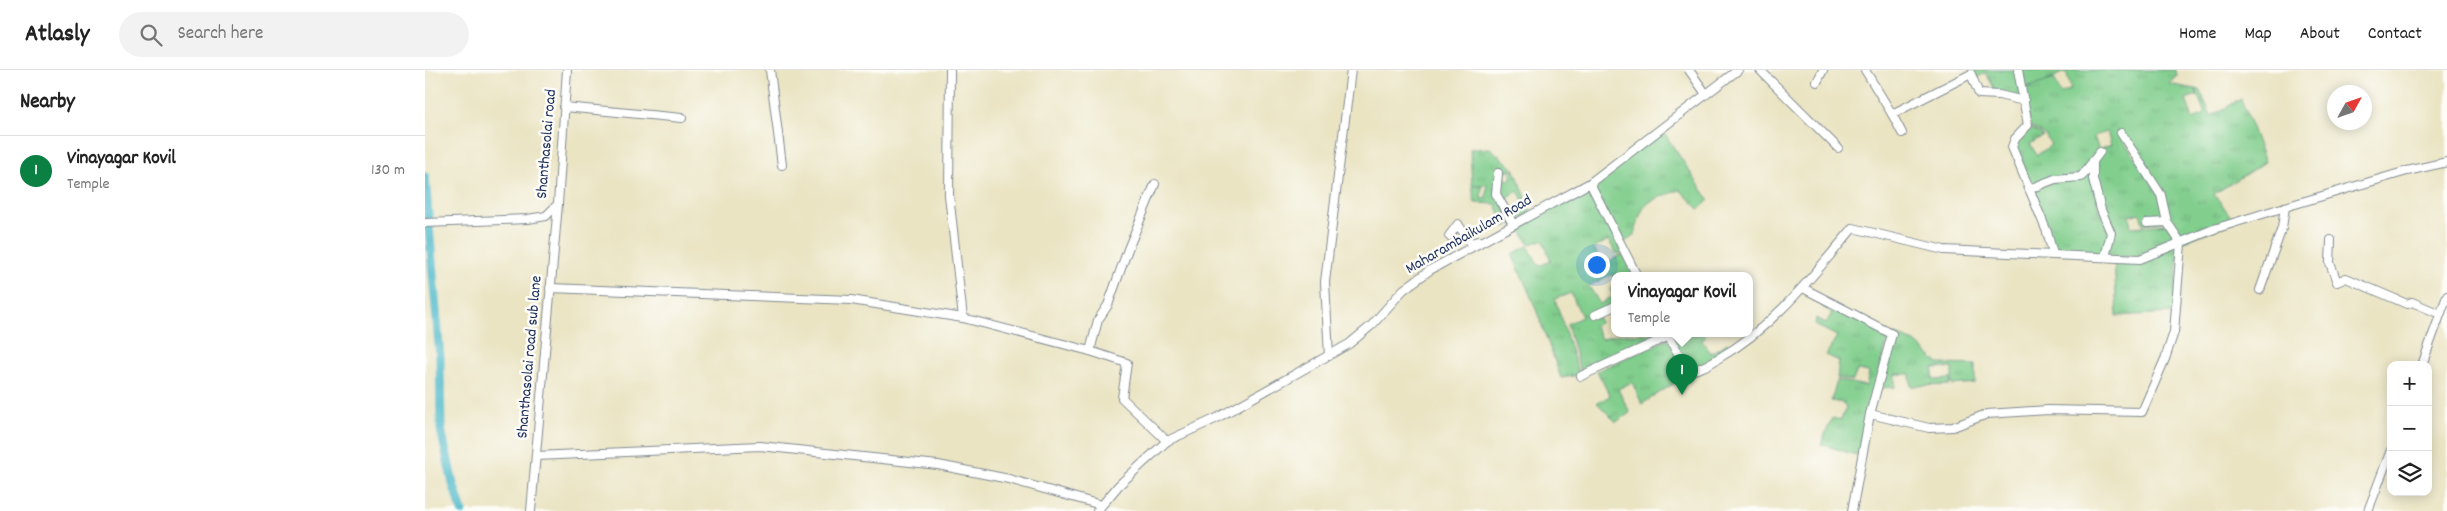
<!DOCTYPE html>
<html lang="en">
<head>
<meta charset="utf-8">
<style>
	:root { --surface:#fff; --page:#f2f2f2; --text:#222; --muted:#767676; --line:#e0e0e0; --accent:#0b8043 }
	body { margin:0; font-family:Dekko,sans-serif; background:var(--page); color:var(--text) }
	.controls { position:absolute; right:15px; bottom:15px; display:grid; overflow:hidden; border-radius:10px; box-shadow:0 2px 12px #0003 }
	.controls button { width:45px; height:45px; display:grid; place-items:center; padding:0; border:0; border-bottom:1px solid var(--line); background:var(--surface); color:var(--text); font:25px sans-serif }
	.compass { position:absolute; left:1902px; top:15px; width:45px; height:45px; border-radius:50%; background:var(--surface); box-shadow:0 2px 12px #0003; rotate:50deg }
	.you { position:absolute; left:1171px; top:194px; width:18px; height:18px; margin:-12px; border:4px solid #fff; border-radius:50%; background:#1a73e8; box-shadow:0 0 0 8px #1a73e833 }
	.badge { display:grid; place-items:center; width:32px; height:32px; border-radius:50%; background:var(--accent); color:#fff; font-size:16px; font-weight:700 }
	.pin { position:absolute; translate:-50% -41px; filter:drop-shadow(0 1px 2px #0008) }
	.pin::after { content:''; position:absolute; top:26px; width:18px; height:15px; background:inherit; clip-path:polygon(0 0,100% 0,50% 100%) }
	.popup { position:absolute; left:1186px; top:202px; width:142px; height:65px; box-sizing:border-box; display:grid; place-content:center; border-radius:10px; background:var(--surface); filter:drop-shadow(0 1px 4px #0005); font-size:16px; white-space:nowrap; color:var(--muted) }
	.popup b { font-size:19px; color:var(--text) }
	.popup::after { content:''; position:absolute; left:50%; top:100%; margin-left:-10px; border:10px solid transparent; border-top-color:var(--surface) }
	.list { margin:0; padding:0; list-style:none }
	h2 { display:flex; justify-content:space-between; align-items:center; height:65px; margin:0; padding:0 20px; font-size:21px }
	h2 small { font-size:16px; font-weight:400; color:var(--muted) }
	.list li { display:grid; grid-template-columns:32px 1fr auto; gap:15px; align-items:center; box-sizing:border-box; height:70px; padding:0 20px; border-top:1px solid var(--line) }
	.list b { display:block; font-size:19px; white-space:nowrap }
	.list p { margin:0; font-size:16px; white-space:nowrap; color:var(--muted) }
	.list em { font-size:16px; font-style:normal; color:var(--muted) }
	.icon { flex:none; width:28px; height:28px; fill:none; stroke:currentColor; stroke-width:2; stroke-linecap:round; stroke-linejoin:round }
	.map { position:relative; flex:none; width:2022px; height:441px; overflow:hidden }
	header { display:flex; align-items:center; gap:30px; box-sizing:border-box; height:70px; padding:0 25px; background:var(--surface); border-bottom:1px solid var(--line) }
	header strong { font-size:24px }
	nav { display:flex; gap:28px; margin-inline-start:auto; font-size:18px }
	.search { width:350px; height:45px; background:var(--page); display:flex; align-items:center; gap:12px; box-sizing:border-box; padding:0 18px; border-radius:28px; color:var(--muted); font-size:19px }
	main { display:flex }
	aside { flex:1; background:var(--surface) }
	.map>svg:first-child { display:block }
	.grass { fill:url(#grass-tufts); stroke:#4e7e76; fill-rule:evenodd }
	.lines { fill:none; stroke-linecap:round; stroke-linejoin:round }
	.canal { stroke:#4eb9ca; stroke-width:9 }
	.street-casing { stroke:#828a90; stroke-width:10 }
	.street { stroke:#fff; stroke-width:8 }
	.labels { text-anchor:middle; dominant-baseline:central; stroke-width:5; stroke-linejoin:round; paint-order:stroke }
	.street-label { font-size:16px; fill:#1b2f5e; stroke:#fdfcf7 }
</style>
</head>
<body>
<header>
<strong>Atlasly</strong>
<div class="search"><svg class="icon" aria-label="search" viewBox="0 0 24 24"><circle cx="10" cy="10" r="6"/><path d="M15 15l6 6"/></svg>Search here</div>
<nav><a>Home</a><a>Map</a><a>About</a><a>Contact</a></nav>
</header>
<main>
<aside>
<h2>Nearby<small></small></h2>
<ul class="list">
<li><span class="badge">1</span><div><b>Vinayagar Kovil</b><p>Temple</p></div><em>130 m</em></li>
</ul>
</aside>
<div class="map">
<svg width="2022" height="441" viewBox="0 0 2022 441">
	<defs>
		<pattern id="grass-tufts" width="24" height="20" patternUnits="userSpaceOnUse" patternTransform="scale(1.25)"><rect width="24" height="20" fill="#81ce8d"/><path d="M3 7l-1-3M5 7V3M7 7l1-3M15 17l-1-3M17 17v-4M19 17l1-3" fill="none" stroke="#6fb17c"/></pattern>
	</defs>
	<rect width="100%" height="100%" fill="#fdfcf7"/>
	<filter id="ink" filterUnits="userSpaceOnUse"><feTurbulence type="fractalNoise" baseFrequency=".02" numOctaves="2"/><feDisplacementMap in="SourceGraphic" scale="10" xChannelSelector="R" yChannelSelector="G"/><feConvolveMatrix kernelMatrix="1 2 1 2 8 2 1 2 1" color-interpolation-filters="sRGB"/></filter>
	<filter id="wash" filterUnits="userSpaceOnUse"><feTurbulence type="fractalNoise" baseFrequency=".0096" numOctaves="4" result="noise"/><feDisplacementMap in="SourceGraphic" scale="20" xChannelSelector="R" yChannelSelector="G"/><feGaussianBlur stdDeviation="1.12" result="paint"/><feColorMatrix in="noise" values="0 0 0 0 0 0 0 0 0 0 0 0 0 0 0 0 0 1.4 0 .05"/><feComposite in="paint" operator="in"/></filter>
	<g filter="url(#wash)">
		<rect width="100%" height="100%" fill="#eae4c3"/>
		<g class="grass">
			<polygon points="1546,0 1592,0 1598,29 1562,22 1569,18 1561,3 1550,8"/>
			<path d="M1594,0H1751L1752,6L1744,14L1775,20L1786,46L1816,29L1840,92L1789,124L1810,152L1757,172L1744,152L1737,124L1697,62L1694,64L1735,125L1740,151L1718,154L1715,143L1704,146L1706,157L1742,154L1754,173L1715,187L1682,186L1687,163L1677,140L1669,108L1670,99H1667L1666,109L1675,141L1684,164L1679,185L1629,182L1623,162L1606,120L1630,111L1657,108L1677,83L1676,79L1686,75L1682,62L1669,66L1674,81L1655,105L1630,108L1605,118L1589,77L1591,69L1604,57L1618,66L1605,74L1612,85L1626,75L1620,65L1605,56L1598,21L1629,8L1636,24L1646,19L1641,2L1598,20ZM1771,20L1780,44L1768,49L1761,29L1772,25Z"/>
			<path d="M1237,60L1284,130L1274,139L1255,120C1224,131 1216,130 1210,165L1197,174L1166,113Z"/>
			<polygon points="1065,78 1087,97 1086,101 1080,101 1080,109 1085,110 1089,98 1102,130 1099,132 1093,121 1082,128 1088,140 1103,132 1106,143 1089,152 1070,124 1087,153 1080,157 1071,134 1050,133 1047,116 1057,116 1056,127 1061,128 1062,115 1047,115 1045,79"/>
			<polygon points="1164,115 1197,182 1192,184 1183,170 1169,178 1178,195 1197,184 1210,206 1190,206 1189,208 1187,204 1164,216 1175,234 1188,226 1185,219 1189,217 1189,234 1167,245 1169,249 1174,247 1175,253 1169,255 1176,269 1194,264 1239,264 1241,266 1156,304 1142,254 1157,247 1146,223 1130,229 1154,305 1136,308 1109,234 1087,184 1103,176 1114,196 1126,191 1118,170 1104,174 1092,154"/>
			<polygon points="1754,175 1749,243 1692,246 1689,188 1715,190"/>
			<polygon points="1400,232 1464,264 1434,386 1396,374 1407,348 1416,350 1421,337 1418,333 1406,331 1412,310 1441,316 1444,302 1432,300 1428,311 1412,308 1414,291 1401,285 1412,266 1390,255 1391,248 1401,253 1407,243 1397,237"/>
			<polygon points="1244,264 1278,264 1281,267 1277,271 1286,283 1302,273 1306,279 1264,300"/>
			<polygon points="1468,264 1490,272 1514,294 1550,295 1550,313 1527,315 1527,298 1508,298 1508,310 1526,309 1525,315 1486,316 1485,304 1470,304 1470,317 1453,318"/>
			<polygon points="1243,269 1262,305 1217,334 1207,312 1193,319 1205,343 1191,352 1172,333 1185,326 1172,301"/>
		</g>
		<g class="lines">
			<polyline class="canal" points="0,107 15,288 16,359 28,414 37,441"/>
		</g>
	</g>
	<g filter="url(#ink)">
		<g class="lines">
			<g class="street-casing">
				<g id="street">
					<polyline points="345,0 357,95"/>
					<polyline points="525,0 524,125 538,248"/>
					<polyline points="1264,0 1281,24"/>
					<polyline points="1335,0 1413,78"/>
					<polyline points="1440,0 1467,44"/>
					<polyline points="1593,0 1603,55 1590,69 1587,77 1622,162 1628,184"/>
					<polyline points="1392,12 1398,0"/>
					<polyline points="139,37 257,48"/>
					<polyline points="1477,63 1467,44 1546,4 1554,24 1574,25 1599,31"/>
					<polyline points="1696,63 1736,125 1742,152"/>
					<polyline points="1668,91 1668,109 1676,140 1686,163 1680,187"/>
					<polyline points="1073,103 1071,124 1088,154"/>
					<polyline points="1165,113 1212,206"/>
					<polyline points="1604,119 1630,109 1656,107 1675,82"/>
					<polyline points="0,153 103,149 121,146 133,134 142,0"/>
					<polyline points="1024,166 1033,154 1045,173 1054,171"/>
					<polyline points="1906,170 1905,193 1912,212 1921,208 1982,234 1987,232 2015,244"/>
					<polyline points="125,218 426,230 538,248 665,281 702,293 697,328 742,371"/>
					<polyline points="1378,218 1467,264 1445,344 1427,441"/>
					<polyline points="1835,220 1857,158 1860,137"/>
					<polyline points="1170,245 1190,236"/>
					<path d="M1242,264L1263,301C1275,300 1284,294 1294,288C1349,257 1388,205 1428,158L1519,180L1715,189L1789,159L1860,137L1982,101L2022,92"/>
					<polyline points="665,281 673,250 683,235 703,179 730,114"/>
					<polyline points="904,286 900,212 926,0"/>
					<polyline points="1997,295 2022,226"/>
					<polyline points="1156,306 1244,266"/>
					<polyline points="1445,344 1504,358 1528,357 1562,344 1623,340 1717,342 1740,289 1749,262 1756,173 1742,152 1722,153"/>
					<polyline points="111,386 335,376 513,395 584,409 676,435"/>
					<polyline points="106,441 133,134"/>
					<polyline points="672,441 694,415 742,371 790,349 924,274 947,255 978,220 1005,200 1165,113 1313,0"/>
					<polyline points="1943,441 1966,380"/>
				</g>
			</g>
			<use href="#street" class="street"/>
		</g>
	</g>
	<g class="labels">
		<g class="street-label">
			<text transform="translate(122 74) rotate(-85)">Shanthasolai road</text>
			<text transform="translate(1044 165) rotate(-30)">Maharambaikulam Road</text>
			<text transform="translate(105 287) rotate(-85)">Shanthasolai road sub lane</text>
		</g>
	</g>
</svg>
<div class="controls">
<button>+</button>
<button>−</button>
<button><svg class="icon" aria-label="layers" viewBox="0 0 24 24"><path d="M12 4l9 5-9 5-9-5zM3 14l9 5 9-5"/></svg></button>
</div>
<svg class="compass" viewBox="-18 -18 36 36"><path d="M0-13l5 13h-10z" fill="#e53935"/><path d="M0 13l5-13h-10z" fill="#767676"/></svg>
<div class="you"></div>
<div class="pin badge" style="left:1257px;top:325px">1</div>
<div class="popup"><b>Vinayagar Kovil</b>Temple</div>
</div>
</main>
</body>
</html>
